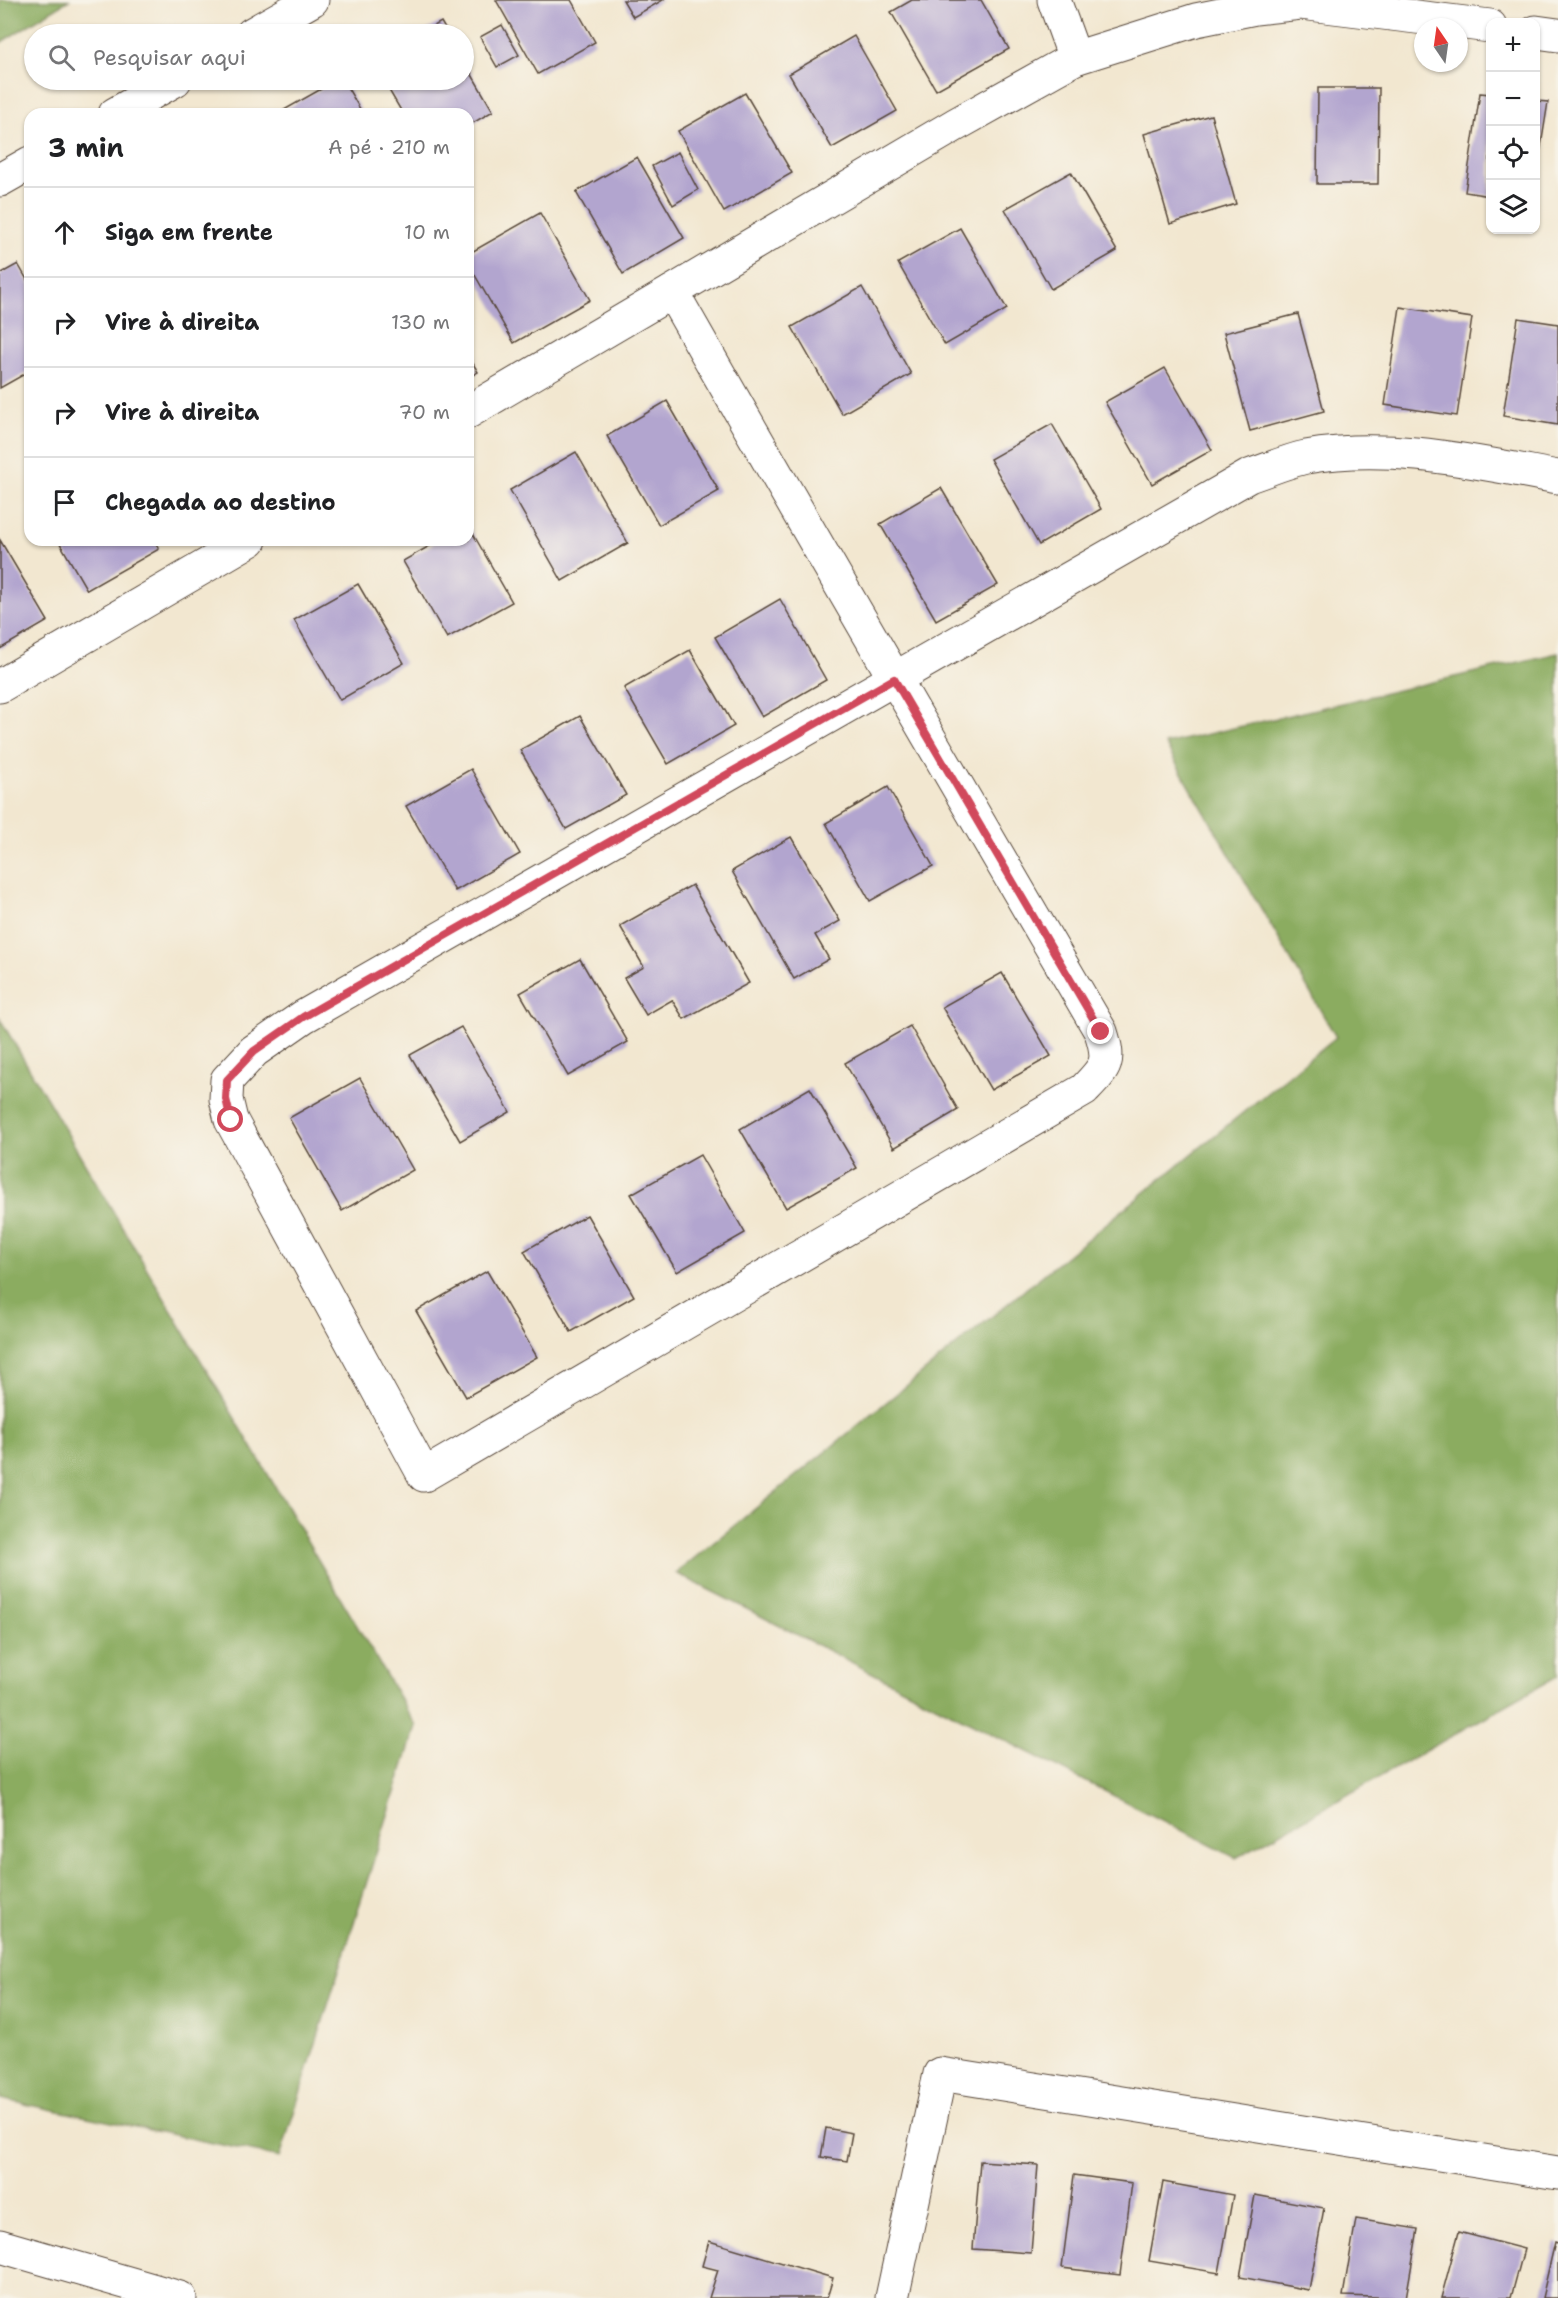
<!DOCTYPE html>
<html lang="pt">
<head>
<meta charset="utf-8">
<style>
	:root { --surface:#fff; --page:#f2f2f2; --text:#202124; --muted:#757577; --line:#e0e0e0 }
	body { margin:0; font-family:"Shantell Sans",sans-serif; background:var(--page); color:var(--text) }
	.controls { position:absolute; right:18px; top:18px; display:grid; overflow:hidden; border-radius:12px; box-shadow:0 2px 4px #0004 }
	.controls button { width:54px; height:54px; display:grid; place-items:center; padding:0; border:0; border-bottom:2px solid var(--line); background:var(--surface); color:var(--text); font:30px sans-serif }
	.compass { position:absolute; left:1414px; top:18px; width:54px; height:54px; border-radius:50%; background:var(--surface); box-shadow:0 2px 4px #0004; rotate:347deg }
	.stop { position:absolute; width:18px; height:18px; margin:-14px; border:4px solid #d1495b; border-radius:50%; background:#fff }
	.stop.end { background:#d1495b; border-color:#fff; box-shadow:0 2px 6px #0008 }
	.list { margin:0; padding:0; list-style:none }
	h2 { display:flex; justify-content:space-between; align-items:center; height:78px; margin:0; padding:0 24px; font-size:26px }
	h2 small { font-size:20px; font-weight:400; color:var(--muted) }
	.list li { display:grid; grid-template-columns:39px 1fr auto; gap:18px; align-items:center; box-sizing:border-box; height:90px; padding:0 24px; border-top:2px solid var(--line) }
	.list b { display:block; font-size:22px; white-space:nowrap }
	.list em { font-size:20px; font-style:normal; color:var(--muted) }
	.icon { flex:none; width:33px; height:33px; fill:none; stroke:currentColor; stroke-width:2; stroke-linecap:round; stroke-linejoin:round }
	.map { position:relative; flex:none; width:1558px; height:2298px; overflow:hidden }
	.search { position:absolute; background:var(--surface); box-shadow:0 2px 4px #0004; left:24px; top:24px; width:450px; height:66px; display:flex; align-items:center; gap:15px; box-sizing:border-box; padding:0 21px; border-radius:33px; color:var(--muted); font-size:22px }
	.panel { position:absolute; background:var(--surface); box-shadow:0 2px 4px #0004; left:24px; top:108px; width:450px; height:438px; border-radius:18px }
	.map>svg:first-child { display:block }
	.forest { fill:#8bac60; stroke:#636b3f; stroke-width:1.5 }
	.building { fill:#b2a5cf }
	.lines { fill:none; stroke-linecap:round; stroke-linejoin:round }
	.street-casing { stroke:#564639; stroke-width:35 }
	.street { stroke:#fff; stroke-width:33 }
	.route { stroke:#d1495b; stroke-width:8 }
</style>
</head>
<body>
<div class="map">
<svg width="1558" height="2298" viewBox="0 0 1558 2298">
	<rect width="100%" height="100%" fill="#f7f3e8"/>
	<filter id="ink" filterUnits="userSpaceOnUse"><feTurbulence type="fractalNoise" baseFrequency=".0167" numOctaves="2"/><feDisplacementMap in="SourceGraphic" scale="12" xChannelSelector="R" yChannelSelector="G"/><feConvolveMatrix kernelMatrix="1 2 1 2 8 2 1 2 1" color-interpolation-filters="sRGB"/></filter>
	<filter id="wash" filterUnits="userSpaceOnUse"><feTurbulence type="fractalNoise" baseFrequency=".008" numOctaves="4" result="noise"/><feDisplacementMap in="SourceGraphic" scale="24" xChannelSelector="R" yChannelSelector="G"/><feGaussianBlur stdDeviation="1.35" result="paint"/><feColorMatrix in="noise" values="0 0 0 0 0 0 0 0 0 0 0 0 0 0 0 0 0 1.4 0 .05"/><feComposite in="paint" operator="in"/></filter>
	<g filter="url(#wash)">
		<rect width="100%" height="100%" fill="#f2e7d0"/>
		<g class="forest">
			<polygon points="0,0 69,0 0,43"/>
			<polygon points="1558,653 1558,1676 1236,1858 676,1573 1336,1037 1165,744"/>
			<polygon points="0,1019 416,1726 280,2157 0,2099"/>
		</g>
		<g id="blocks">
			<g class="building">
				<polygon points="496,0 571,0 595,42 538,74"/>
				<polygon points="623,0 663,0 633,17"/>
				<polygon points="912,0 981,0 1009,49 936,90 891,12"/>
				<polygon points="441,22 448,34 420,34"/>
				<polygon points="502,25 519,55 497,67 480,37"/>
				<polygon points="854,36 897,111 832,148 789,74"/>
				<polygon points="464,61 493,111 468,126 468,114 403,114 383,80 464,80"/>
				<polygon points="337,80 343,80 363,114 277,114"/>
				<polygon points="1318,88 1379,88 1378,184 1317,184"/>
				<polygon points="745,93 792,173 724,212 678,131"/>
				<polygon points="1480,93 1490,94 1490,196 1465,192"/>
				<polygon points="1536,101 1548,102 1537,171 1536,171"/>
				<polygon points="1211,115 1236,204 1170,224 1144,134"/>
				<polygon points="678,152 698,190 673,205 652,166"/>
				<polygon points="637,157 684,238 623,274 576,192"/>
				<polygon points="1071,172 1117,251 1051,289 1005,209"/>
				<polygon points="540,213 590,300 514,343 468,263 468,254"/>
				<polygon points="960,228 1007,309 945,345 898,263"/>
				<polygon points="18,264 30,285 30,371 0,388 0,274"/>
				<polygon points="862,287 911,374 842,414 792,327"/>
				<polygon points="1400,307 1472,318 1457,416 1385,405"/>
				<polygon points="1298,314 1324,411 1250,431 1224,333"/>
				<polygon points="1518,318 1558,324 1558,425 1503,416"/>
				<polygon points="468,355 478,372 468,378"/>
				<polygon points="1165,368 1212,450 1152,484 1105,402"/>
				<polygon points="667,401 719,491 659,525 607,436"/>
				<polygon points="1052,424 1101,509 1039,545 990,459"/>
				<polygon points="576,452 628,543 562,581 510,490"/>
				<polygon points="941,488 998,585 936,620 880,524"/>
				<polygon points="468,525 512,602 447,638 403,561 440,540 468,540"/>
				<polygon points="0,540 48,621 0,649"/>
				<polygon points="58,540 154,540 159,549 87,590"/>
				<polygon points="358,584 404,663 340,700 294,620"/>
				<polygon points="780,599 826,680 762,717 715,637"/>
				<polygon points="690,650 734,726 668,764 624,688"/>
				<polygon points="580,716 626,795 566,829 520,750"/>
				<polygon points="471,769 520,854 455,891 406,806"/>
				<polygon points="888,787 933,866 870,901 826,823"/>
				<polygon points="791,837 840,921 815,935 829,959 794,979 732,871"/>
				<polygon points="692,885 749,983 684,1019 672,1000 646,1015 624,978 644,967 620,926"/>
				<polygon points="580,959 628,1042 568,1076 520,993"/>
				<polygon points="1002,973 1051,1056 991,1090 942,1007"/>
				<polygon points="910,1026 958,1110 894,1148 845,1063"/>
				<polygon points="461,1027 510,1112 460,1141 410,1055"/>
				<polygon points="360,1078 413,1170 342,1211 289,1118"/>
				<polygon points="810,1088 857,1168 786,1208 740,1129"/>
				<polygon points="700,1155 745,1233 677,1272 631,1194"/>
				<polygon points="587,1215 634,1296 571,1332 524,1251"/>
				<polygon points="487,1271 537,1357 466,1397 416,1311"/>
				<polygon points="826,2128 852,2133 847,2161 821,2157"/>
				<polygon points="980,2161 1038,2165 1031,2253 973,2249"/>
				<polygon points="1074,2175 1132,2183 1120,2275 1062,2268"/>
				<polygon points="1163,2182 1233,2195 1219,2273 1149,2261"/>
				<polygon points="1255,2195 1324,2208 1309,2290 1240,2277"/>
				<polygon points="1356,2219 1418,2229 1406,2298 1343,2296"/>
				<polygon points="1459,2232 1524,2249 1511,2298 1441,2298"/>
				<polygon points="709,2241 833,2278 827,2298 709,2298 718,2270 702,2266"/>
				<polygon points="1555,2242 1558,2243 1558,2298 1542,2298"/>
			</g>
		</g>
	</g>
	<g filter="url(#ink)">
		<use href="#blocks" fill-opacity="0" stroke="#564639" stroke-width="1.5"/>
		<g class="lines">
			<g class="street-casing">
				<g id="street">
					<polyline points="1054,0 1075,58"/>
					<polyline points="1536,32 1558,35"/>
					<polyline points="252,34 312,0"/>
					<polyline points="115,114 175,80"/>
					<polyline points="0,180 30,163"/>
					<path d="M672,292C813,540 957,786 1101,1032C1111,1063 1106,1067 1084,1090L424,1475L231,1120L226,1099L227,1080L254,1051L303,1017L1249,476C1267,470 1287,461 1306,457C1390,442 1475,462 1558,477"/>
					<polyline points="468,412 955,125 1075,58 1196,20 1255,8 1301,3 1490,26"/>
					<polyline points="0,686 250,540"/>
					<polyline points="0,2246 180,2298"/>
					<polyline points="892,2298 940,2074 1558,2173"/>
				</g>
			</g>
			<use href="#street" class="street"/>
		</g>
	</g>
	<g class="lines" filter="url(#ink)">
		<polyline class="route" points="231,1120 226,1099 227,1080 254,1051 303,1017 894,679 1101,1032"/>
	</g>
</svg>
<div class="controls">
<button>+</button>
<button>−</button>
<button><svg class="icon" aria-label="locate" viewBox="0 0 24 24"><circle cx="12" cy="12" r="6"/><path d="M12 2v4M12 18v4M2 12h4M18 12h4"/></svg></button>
<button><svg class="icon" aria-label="layers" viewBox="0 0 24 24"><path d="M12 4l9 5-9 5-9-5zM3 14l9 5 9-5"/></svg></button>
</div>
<svg class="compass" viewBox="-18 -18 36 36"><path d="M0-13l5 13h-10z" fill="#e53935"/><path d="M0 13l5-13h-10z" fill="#757577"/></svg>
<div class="stop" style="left:231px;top:1120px"></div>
<div class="stop end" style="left:1101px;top:1032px"></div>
<div class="search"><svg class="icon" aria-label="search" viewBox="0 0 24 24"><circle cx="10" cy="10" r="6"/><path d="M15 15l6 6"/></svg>Pesquisar aqui</div>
<section class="panel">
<h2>3 min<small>A pé · 210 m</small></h2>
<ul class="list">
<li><svg class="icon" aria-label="ahead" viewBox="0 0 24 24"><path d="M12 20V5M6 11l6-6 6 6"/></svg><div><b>Siga em frente</b></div><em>10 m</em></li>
<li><svg class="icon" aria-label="right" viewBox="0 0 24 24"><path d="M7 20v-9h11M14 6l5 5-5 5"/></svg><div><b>Vire à direita</b></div><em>130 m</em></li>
<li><svg class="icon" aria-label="right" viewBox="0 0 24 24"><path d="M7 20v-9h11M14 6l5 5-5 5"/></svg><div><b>Vire à direita</b></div><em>70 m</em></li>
<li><svg class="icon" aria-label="arrive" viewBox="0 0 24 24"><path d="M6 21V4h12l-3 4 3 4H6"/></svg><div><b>Chegada ao destino</b></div></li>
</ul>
</section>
</div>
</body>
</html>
